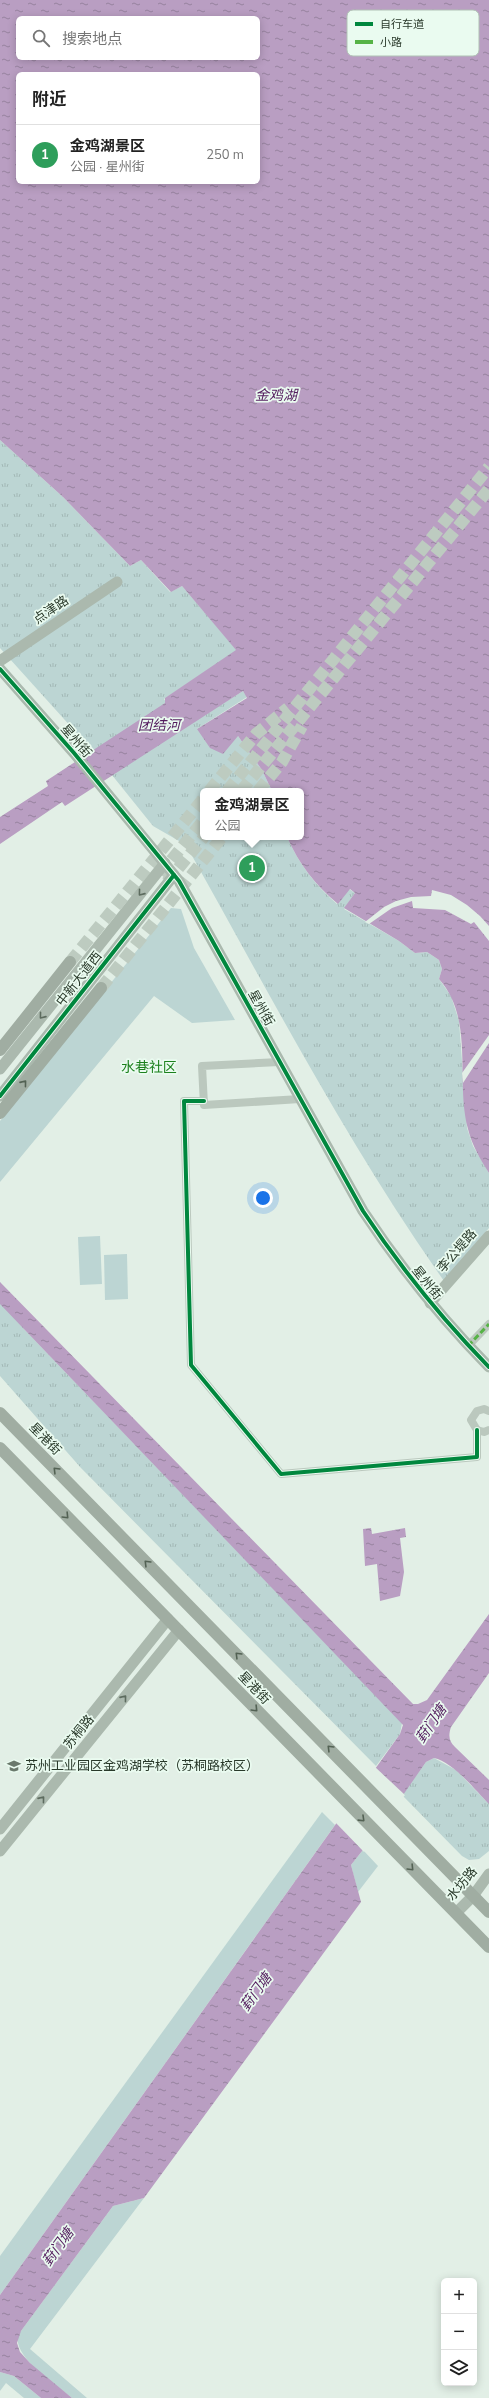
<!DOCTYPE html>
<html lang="zh">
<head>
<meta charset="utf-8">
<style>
	:root { --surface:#fff; --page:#f6f6f6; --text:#222; --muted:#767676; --line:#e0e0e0; --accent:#7c3aed }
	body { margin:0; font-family:"Nunito Sans","Noto Sans SC",sans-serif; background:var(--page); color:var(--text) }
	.controls { position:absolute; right:12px; bottom:12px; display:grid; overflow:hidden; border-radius:6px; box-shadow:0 2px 10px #0003 }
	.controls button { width:36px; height:36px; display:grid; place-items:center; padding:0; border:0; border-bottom:1px solid var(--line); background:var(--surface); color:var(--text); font:20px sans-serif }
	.you { position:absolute; left:263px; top:1198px; width:14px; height:14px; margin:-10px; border:3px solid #fff; border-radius:50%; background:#1a73e8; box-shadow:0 0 0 6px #1a73e833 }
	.badge { display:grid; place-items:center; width:26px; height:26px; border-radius:50%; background:var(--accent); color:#fff; font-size:13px; font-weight:700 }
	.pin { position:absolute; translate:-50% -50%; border:2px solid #fff; box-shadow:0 1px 4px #0006 }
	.popup { position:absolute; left:200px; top:788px; width:104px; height:52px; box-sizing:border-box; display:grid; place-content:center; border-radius:6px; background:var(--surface); filter:drop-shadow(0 1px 3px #0005); font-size:13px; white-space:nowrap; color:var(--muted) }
	.popup b { font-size:15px; color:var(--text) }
	.popup::after { content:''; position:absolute; left:50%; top:100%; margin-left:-8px; border:8px solid transparent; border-top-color:var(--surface) }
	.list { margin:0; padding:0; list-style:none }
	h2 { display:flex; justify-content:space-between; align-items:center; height:52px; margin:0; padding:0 16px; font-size:17px }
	h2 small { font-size:13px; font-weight:400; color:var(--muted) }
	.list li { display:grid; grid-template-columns:26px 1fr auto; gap:12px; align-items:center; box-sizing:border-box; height:60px; padding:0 16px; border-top:1px solid var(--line) }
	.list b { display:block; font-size:15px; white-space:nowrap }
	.list p { margin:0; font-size:13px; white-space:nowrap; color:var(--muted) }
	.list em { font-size:13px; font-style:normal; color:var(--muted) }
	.icon { flex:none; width:22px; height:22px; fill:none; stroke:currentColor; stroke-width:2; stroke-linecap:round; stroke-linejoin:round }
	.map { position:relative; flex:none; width:489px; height:2398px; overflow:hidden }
	.search { position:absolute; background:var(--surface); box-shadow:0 2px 10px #0003; left:16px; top:16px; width:244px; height:44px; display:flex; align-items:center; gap:10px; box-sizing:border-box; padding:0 14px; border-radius:6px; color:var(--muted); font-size:15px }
	.panel { position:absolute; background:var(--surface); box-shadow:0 2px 10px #0003; left:16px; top:72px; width:244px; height:112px; border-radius:6px }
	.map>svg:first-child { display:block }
	.green { fill:#bcd5d3 }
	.park { fill:url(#park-tufts) }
	.water { fill:url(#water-ripples); fill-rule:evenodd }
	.pier { fill:#e2efe6 }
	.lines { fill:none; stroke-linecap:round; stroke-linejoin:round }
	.primary-tunnel { stroke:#bdcbc0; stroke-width:12; stroke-dasharray:12 6; stroke-linecap:butt }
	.street { stroke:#bbc8be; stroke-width:8 }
	.secondary { stroke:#abb9ae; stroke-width:11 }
	.primary { stroke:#a0ada2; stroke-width:12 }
	.quiet { stroke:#56b346; stroke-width:3; stroke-dasharray:6 3; stroke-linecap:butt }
	.cycleway-casing { stroke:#eafbf0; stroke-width:6 }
	.cycleway { stroke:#00873e; stroke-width:4 }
	.oneway { stroke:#5d6c5f }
	.oneway2 { stroke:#536254 }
	.labels { text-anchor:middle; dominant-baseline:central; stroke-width:3.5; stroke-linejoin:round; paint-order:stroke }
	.street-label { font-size:13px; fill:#29392a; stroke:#eafbf0 }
	.poi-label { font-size:13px; fill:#29392a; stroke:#eafbf0; text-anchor:start }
	.water-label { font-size:14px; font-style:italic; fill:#531c5e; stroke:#eafbf0 }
	.neighbourhood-label { font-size:14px; fill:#1c811d; stroke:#eafbf0 }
	.key { fill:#eafbf0; stroke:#b0c1b5; stroke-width:1 }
	.key-label { font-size:11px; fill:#29392a }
</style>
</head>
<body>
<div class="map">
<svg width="489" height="2398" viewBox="0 0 489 2398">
	<defs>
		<pattern id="park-tufts" width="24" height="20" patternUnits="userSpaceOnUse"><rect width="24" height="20" fill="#bcd5d3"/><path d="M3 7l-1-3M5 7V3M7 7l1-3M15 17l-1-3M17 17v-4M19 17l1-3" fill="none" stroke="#a2b8b5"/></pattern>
		<pattern id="water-ripples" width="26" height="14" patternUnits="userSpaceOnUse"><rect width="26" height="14" fill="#b99ec2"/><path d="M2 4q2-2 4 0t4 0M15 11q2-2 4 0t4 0" fill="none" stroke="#96829e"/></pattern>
	</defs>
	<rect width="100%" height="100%" fill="#e2efe6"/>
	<g class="green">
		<polygon points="171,908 181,909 194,948 235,1020 192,1023 154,996 0,1182 0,1121"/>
		<polygon points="100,1236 102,1284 80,1285 78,1237"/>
		<polygon points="127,1254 128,1299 105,1300 104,1255"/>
		<polygon points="322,1812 335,1825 0,2295 0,2256"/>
		<polygon points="363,1850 378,1866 358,1892 351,1865"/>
		<path d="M144,2198L30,2349L87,2398H72C56,2385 13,2358 18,2335L113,2206Z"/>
		<polygon points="0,2372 14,2376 41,2398 24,2398 6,2383 0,2391"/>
	</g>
	<g class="park">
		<path d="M0,440L63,497L130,566L141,560L170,592L182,586L236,649V651L164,699L182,729L243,691L247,697L197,729L238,736L262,770L272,791H203V837H287C299,864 315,885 337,904L349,889L355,893L344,909L399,941L415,953L427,952L439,960L442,969L439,979L451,996L459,1021L467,1128L473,1146L489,1173V1228L444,1281C347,1143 269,993 186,845L153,826L91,749L0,648Z"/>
		<polygon points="0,1282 24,1329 402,1723 400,1734 376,1766 81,1468 0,1376"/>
		<polygon points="434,1758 456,1770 489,1804 489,1851 479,1859 469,1860 462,1856 402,1795 426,1762"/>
	</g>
	<g class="water">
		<path d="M0,0H489V1173C480,1159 472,1145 468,1129C455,1081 475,1019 439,979L442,969L439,960L427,952L415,953L399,941L344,908L355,893L350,889L338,904C315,885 299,864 287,837H301V791H272L262,770L238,736L223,754L210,748L197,729L247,698L243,691L65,806L62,802L0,844V817L48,786L46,781L165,703V698L236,650L182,586L171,592L141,560L130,566L63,497L0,440ZM18,18H258V58H18ZM18,74H258V182H18Z"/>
		<path d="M0,1282L413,1704H418L427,1700L489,1614V1673L451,1727C448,1736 449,1741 455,1747L489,1780V1804C476,1791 452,1761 434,1758L426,1762L378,1831L351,1865L361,1902L144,2198L113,2206L21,2331L17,2343L20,2352L30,2363L72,2398H41L14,2376L0,2372V2295L400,1734L403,1725L0,1304Z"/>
		<polygon points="371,1528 372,1534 405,1528 406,1537 400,1538 404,1572 400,1596 380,1601 377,1564 365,1566 363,1529"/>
	</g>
	<g class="pier">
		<polygon points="432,890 451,895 467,905 480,916 489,926 489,941 474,922 471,924 445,910 413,908 412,901 392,908 369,924 365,922 384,907 396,901 411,897 431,896"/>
		<polygon points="489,1035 489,1043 463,1083 462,1073"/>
		<polygon points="374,1766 405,1795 364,1852 335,1822"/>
	</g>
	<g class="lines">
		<g class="primary-tunnel">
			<polyline points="209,791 256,734 288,708"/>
			<polyline points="227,791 489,467"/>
			<polyline points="241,791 489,489"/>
			<polyline points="258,791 282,762 302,726"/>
			<polyline points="160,874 203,821"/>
			<polyline points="167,882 204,837"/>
			<polyline points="70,962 203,799"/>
			<polyline points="101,988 222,837"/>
		</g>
		<g class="street">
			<polyline points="279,1062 202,1066 204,1105 300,1099"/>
			<polyline points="204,1101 184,1101 191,1365 281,1474 477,1457 477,1430"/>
			<polyline points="468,1346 489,1324"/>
			<polyline points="489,1411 484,1409 477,1411 471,1420 477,1430 484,1432 489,1430"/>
		</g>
		<g class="secondary">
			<polyline points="0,661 117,582"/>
			<path d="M0,669L74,753L179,881L363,1211C400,1267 442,1319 489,1367"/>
			<polyline points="0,1069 165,863"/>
			<polyline points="0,1096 174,875"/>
			<polyline points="430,1303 489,1236"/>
			<polyline points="0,1829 168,1619"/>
			<polyline points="0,1851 179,1630"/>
			<polyline points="456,1913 473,1896 489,1874"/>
		</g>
		<g class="primary">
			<polyline points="0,1050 70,962"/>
			<polyline points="0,1113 101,988"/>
			<polyline points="0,1413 489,1912"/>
			<polyline points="0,1448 489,1947"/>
		</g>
		<polyline class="quiet" points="468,1346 489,1324"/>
		<g class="cycleway-casing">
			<g id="cycleway">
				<path d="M0,669L74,753L179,881L363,1211C400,1267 442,1319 489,1367"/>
				<polyline points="0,1096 174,875"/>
				<polyline points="204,1101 184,1101 191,1365 281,1474 477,1457 477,1430"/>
			</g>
		</g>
		<use href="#cycleway" class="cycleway"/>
	</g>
	<defs><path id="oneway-chevron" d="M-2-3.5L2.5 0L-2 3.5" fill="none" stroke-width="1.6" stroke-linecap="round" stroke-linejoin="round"/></defs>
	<g class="oneway">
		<use href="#oneway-chevron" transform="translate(141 893) rotate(129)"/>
		<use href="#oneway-chevron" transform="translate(42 1016) rotate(129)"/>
		<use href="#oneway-chevron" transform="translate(124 1698) rotate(-51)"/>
		<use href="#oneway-chevron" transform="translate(42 1799) rotate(-51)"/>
	</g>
	<g class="oneway2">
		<use href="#oneway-chevron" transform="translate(24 1083) rotate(-51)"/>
		<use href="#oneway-chevron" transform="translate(56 1470) rotate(-135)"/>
		<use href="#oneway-chevron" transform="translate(66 1516) rotate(46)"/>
		<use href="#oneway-chevron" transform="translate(147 1563) rotate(-135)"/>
		<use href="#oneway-chevron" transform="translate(238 1655) rotate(-135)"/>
		<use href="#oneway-chevron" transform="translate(255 1709) rotate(46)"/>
		<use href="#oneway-chevron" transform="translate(330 1748) rotate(-135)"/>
		<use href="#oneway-chevron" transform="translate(362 1819) rotate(44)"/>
		<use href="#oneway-chevron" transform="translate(411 1868) rotate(46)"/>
	</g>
	<defs>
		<g id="school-bare" transform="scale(1.08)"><path d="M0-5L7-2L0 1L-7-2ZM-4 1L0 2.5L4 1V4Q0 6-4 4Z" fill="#6a796c" stroke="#eafbf0" stroke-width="2.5" paint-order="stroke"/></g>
	</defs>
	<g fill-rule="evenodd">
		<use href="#school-bare" x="14" y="1766"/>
	</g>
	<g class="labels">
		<g class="street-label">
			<text transform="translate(51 610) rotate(-34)">点津路</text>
			<text transform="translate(76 741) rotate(49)">星州街</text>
			<text transform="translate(79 979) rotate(-52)">中新大道西</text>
			<text transform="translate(261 1008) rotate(61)">星州街</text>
			<text transform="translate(457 1251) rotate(-49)">李公堤路</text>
			<text transform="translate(427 1283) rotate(51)">星州街</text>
			<text transform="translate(45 1439) rotate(45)">星港街</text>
			<text transform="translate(254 1688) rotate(46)">星港街</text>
			<text transform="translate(79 1732) rotate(-51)">苏桐路</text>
			<text transform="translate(462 1884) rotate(-50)">水坊路</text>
		</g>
		<g class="poi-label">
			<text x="25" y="1766">苏州工业园区金鸡湖学校（苏桐路校区）</text>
		</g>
		<g class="water-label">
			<text x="276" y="395">金鸡湖</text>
			<text x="159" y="725">团结河</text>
			<text transform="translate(431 1724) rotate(-55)">葑门塘</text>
			<text transform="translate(256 1992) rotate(-54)">葑门塘</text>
			<text transform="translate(58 2247) rotate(-54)">葑门塘</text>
		</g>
		<g class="neighbourhood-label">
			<text x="149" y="1067">水巷社区</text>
		</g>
	</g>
	<rect x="347" y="10" width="132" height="46" rx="6" class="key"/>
	<rect x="355" y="22" width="18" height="4" fill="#00873e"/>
	<rect x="355" y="40" width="18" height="4" fill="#56b346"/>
	<g class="key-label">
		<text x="380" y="28">自行车道</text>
		<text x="380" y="46">小路</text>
	</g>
</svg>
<div class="controls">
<button>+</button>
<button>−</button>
<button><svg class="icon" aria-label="layers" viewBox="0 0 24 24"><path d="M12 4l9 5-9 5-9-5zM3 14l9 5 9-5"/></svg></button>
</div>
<div class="you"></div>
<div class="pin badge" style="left:252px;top:868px;background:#2e9e5b">1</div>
<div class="popup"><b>金鸡湖景区</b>公园</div>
<div class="search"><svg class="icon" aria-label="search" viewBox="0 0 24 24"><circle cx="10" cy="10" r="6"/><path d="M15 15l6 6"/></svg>搜索地点</div>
<section class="panel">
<h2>附近<small></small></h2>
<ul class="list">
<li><span class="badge" style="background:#2e9e5b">1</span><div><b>金鸡湖景区</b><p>公园 · 星州街</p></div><em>250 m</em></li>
</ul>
</section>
</div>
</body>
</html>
